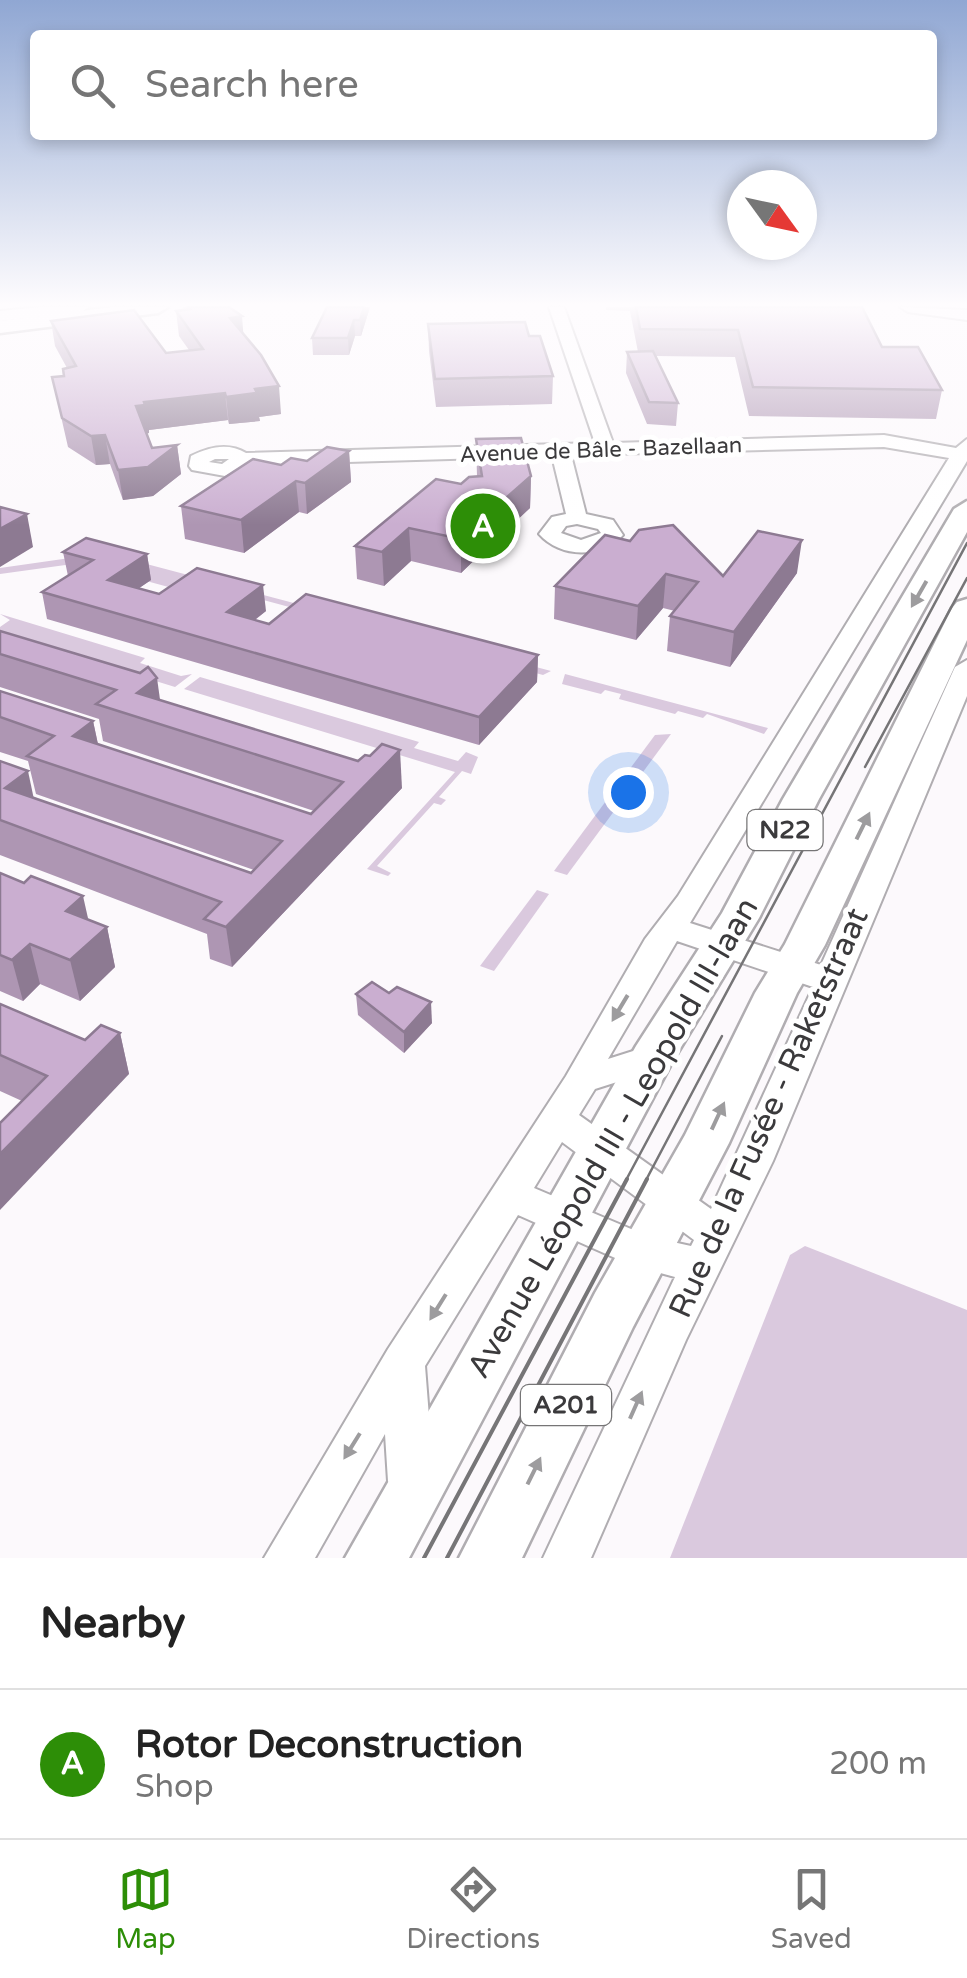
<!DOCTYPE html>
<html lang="en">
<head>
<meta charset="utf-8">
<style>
	:root { --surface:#fff; --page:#f6f6f6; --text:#222; --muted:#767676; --line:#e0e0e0; --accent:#2d8e07 }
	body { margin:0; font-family:"Varela Round",sans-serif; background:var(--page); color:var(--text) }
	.compass { position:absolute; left:727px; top:170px; width:90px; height:90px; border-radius:50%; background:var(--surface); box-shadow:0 5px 15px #0003; rotate:123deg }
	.you { position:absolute; left:628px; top:792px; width:35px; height:35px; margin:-25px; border:8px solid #fff; border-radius:50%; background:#1a73e8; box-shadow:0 0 0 15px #1a73e833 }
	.badge { display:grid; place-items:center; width:65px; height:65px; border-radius:50%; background:var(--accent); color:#fff; font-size:32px; font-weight:700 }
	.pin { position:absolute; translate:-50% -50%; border:5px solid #fff; box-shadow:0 2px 10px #0006 }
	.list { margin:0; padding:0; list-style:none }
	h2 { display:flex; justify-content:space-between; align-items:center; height:130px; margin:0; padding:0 40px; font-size:42px }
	h2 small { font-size:32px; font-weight:400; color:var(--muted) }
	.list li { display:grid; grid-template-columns:65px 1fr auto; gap:30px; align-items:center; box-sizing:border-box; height:150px; padding:0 40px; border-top:2px solid var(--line) }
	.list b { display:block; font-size:38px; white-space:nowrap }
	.list p { margin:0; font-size:32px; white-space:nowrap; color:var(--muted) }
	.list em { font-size:32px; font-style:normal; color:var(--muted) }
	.icon { flex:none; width:55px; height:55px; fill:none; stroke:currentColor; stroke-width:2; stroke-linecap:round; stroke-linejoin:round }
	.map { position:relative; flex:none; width:967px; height:1558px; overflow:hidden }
	.search { position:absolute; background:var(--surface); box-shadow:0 5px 15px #0003; left:30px; right:30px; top:30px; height:110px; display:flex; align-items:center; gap:25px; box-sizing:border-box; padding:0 35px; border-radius:10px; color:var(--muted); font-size:38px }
	.sheet { height:280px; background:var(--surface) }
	nav { display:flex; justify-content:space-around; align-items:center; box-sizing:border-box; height:140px; border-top:2px solid var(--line); background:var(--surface); font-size:28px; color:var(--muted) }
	nav a { display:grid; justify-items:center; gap:5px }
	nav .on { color:var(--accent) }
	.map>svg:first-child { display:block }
	.green { fill:#dac9de }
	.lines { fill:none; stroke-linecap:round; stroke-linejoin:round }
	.minor-casing { stroke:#b0adb1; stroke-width:4 }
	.major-casing { stroke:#b0adb1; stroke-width:5 }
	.minor { fill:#fff; fill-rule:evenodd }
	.major { fill:#fff; fill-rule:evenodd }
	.tram-far1 { stroke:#767577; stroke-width:2.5 }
	.tram { stroke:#767577; stroke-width:4 }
	.wall { fill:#ae96b3 }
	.shaded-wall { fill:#8d7a92 }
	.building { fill:#caaed0; stroke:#8d7a92; stroke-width:2.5 }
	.oneway { fill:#9d9c9e }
	.labels { text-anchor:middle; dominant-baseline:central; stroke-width:10; stroke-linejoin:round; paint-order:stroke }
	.far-street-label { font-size:22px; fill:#3b3a3c; stroke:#fff }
	.shield { fill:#fff; stroke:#767576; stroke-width:2.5 }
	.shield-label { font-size:25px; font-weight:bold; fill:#3b3a3c }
	.near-street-label { font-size:32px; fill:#3b3a3c; stroke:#fff }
</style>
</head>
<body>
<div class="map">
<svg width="967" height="1558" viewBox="0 0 967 1558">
	<rect width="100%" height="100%" fill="#fcf9fc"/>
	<g class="green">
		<polygon points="105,553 551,671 543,675 245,595 198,595 80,563 0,574 0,568"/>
		<polygon points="0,614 145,658 140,663 181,676 192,674 175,687 0,633 0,627 10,620"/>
		<polygon points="565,674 768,728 764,734 707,714 703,718 678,711 675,714 619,699 621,694 605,690 601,694 562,684"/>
		<polygon points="200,677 419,742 414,748 458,761 466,752 478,757 471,774 462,771 439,797 446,800 441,805 434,803 377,866 391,873 388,876 367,869 455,772 184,689"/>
		<polygon points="671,734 567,875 554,871 655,735"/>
		<polygon points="537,890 549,894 494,971 480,966"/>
		<polygon points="805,1246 967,1310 967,1558 670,1558 790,1255"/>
	</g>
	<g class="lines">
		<g class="minor-casing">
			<g id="minor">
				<polygon points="41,307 89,307 81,312 0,321 0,311"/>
				<path d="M549,307H564L613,443L884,435L956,448L967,439V461L690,923L821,965L955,667L967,660V696L773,1161L686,1340L591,1558H543L675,1277L631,1265L518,1215L425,1366L434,1481L427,1497L411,1504L395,1497L388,1481L385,1434L315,1558H264L388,1349L566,1076L645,939L678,896L949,458L884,447L571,455L586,514L613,520L623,535C602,559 560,558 539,534L552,517L566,514L552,456L246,465L225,476L192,470L189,466L191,456C209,447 228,442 246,453L595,443ZM215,459H229L222,464L209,462ZM577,524L598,529L601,533L581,540L561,533L566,526ZM677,941L813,987L711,1209L579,1115L595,1089L664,1067L669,1058L664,1049L652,1045L608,1059ZM562,1142L694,1240L691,1246L650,1237L534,1188Z"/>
				<polygon points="900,307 967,310 967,320 908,312"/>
			</g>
		</g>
		<g class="major-casing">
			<g id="major">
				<polygon points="113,307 168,307 158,313 0,333 0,321"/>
				<polygon points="967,501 967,532 819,799 759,918 672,1062 409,1558 345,1558 636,1046 722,913 783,799 954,509"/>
				<polygon points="967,599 967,640 825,945 797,993 729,1143 633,1327 522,1558 459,1558 595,1293 685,1135 755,993 785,944 952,608 957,602"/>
			</g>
		</g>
		<use href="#minor" class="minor"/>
		<use href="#major" class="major"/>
		<g class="tram-far1">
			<polyline points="865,767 967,578"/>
			<polyline points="625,1182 967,543"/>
			<polyline points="645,1182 722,1036"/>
		</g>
		<g class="tram">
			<polyline points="424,1558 627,1179"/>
			<polyline points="447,1558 647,1179"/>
		</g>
	</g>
	<g class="wall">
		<polygon points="183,307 229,307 281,414 259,417 260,421 229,424 228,420 149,430 149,433 146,434 152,448 177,445 181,474 153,496 123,500 110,464 96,465 68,447 52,377 64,376 67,368 55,346 51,321 166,353 189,350 179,336 176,311 184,310"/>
		<polygon points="327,307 370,307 361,336 355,336 349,355 313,355 312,338"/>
		<polygon points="606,307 862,307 882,347 942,390 936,419 749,416 735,357 656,356 678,403 676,426 647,424 626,373 627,352 638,352 630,311 606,310"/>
		<polygon points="428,324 529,336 553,376 552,404 436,407 429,351"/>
		<polygon points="476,439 531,476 530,508 499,537 499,543 492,543 461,573 411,561 384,586 357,579 355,546 461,484 477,476"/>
		<polygon points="349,451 351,482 307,514 299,512 244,553 185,539 181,506 281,465 307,461"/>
		<polygon points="605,535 723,576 797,573 730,667 667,651 670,616 675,611 663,608 636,640 554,619 555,586"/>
		<polygon points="63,552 147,554 151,580 139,588 159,594 266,611 255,620 269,624 538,655 537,682 479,745 47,619 42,592 68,576"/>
		<polygon points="0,631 160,700 402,788 232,967 210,959 207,934 0,855 0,761 34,798 251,873 254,870 36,794 28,761 0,752 0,691 93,721 98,744 311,814 314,811 103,741 99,719 0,687"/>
		<polygon points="0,873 88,919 107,927 115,967 80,1001 40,984 23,1001 0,991"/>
		<polygon points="356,994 432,1023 404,1053 358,1015"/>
		<polygon points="0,1004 85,1040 120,1033 129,1074 22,1101 0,1091"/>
	</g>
	<g class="shaded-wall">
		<polygon points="364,307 370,307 361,336 360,320"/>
		<polygon points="242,316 244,342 230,318"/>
		<polygon points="354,320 355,336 349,355 348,338"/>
		<polygon points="279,386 281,414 259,417 260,421 229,424 226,397 255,389"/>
		<polygon points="225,393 228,420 149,430 149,433 140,434 136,406 144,402"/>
		<polygon points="105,435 110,464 96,465 91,436"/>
		<polygon points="177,445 181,474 153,496 123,500 118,470"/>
		<polygon points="349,451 351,482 307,514 305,483"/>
		<polygon points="531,476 530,508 499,537 498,505"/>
		<polygon points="296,481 299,512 244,553 241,520"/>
		<polygon points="492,510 492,543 461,573 461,539"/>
		<polygon points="27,514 33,547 0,567 0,529"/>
		<polygon points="409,528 411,561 384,586 382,552"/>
		<polygon points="802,540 797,573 730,667 734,632"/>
		<polygon points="147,554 151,580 113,606 108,580"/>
		<polygon points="666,574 663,608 636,640 638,606"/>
		<polygon points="263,585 266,611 230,639 227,612"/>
		<polygon points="538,655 537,682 479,745 479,717"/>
		<polygon points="157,678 162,714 137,693"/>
		<polygon points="93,721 101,759 73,736"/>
		<polygon points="400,750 402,788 232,967 226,927"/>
		<polygon points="28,771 36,809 14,826 5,788"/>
		<polygon points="83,896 92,936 66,911"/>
		<polygon points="107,927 115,967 80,1001 70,960"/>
		<polygon points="30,944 40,984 23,1001 12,960"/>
		<polygon points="431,1002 432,1023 404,1053 404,1032"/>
		<polygon points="120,1033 129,1074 0,1210 0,1154"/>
	</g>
	<g class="building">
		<polygon points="188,307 229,307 242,316 230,318 261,355 279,386 255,389 257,393 226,397 225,393 144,402 145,405 136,406 152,448 177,445 148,467 118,470 105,435 91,436 62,418 52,377 64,376 63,369 76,366 51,321 134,310 166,353 203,349 176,311 190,309"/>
		<polygon points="327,307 364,307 360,320 354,320 348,338 312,338"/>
		<polygon points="636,307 862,307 882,347 918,347 942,390 753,387 738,330 640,329"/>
		<polygon points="525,322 529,336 540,336 553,376 435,379 428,324"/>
		<polygon points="653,351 678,403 649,402 627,352"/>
		<polygon points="521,438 531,476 498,505 499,510 492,510 461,539 409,528 382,552 355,546 436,479 461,484 469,477 482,476 476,439"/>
		<polygon points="327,447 349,451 305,483 296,481 241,520 181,506 253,459 281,465 291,458 307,461"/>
		<polygon points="0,507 27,514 0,529"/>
		<polygon points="673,525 723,576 758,531 802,540 734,632 670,616 698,582 666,574 638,606 555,586 605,535 630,541 639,530"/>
		<polygon points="86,538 147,554 108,580 159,594 197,568 263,585 227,612 269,624 306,594 538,655 479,717 42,592 93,560 63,552"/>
		<polygon points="0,631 140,673 148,667 157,678 137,693 358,761 365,755 370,756 382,744 400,750 226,927 204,919 221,902 0,820 0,761 28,771 5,788 251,873 282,841 27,756 54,736 0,717 0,691 93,721 73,736 311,814 343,782 96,704 116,690 0,654"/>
		<polygon points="0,873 24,883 31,876 83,896 66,911 107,927 70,960 30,944 12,960 0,955"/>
		<polygon points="372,982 389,993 397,987 431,1002 404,1032 356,994"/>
		<polygon points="0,1004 85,1040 101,1025 120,1033 0,1154 0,1123 47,1076 0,1055"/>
	</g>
	<defs><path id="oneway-solid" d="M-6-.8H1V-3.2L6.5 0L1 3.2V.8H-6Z" transform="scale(2.5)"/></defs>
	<g class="oneway">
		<use href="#oneway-solid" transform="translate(919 594) rotate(120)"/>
		<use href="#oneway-solid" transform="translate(863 826) rotate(-64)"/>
		<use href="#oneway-solid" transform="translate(620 1008) rotate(121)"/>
		<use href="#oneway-solid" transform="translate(718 1116) rotate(-65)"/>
		<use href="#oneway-solid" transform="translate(438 1307) rotate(122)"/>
		<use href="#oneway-solid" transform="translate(636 1405) rotate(-66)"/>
		<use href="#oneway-solid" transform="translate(352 1446) rotate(122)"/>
		<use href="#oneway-solid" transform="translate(534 1471) rotate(-64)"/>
	</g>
	<linearGradient id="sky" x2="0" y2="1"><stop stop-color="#90a7d3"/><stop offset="0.58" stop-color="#fefcfe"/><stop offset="1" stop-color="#fefcfe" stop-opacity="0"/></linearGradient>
	<rect width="967" height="525" fill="url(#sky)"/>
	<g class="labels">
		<g class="far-street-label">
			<text transform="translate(601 450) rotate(-2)">Avenue de Bâle - Bazellaan</text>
		</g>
		<g class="shield">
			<rect x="747.5" y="810" width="75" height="40" rx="8"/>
			<rect x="521" y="1385" width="90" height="40" rx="8"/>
		</g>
		<g class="shield-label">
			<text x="785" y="830">N22</text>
			<text x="566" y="1405">A201</text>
		</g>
		<g class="near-street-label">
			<text transform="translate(769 1113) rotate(-66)">Rue de la Fusée - Raketstraat</text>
			<text transform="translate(613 1138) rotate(-60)">Avenue Léopold III - Leopold III-laan</text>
		</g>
	</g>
</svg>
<svg class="compass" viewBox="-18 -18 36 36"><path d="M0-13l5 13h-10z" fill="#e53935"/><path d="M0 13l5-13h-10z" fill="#767676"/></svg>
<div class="you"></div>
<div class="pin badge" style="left:483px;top:526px">A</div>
<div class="search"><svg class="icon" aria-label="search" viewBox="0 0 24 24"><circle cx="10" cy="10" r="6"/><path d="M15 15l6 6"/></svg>Search here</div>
</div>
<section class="sheet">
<h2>Nearby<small></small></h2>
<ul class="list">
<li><span class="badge">A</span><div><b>Rotor Deconstruction</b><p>Shop</p></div><em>200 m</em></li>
</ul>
</section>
<nav>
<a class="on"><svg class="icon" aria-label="map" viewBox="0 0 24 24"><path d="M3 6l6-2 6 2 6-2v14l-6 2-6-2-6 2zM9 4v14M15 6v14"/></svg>Map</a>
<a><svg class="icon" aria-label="directions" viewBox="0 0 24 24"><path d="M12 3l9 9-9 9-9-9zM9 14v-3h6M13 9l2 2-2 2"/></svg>Directions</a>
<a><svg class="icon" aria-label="saved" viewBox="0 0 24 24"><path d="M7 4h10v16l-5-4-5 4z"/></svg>Saved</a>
</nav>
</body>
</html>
